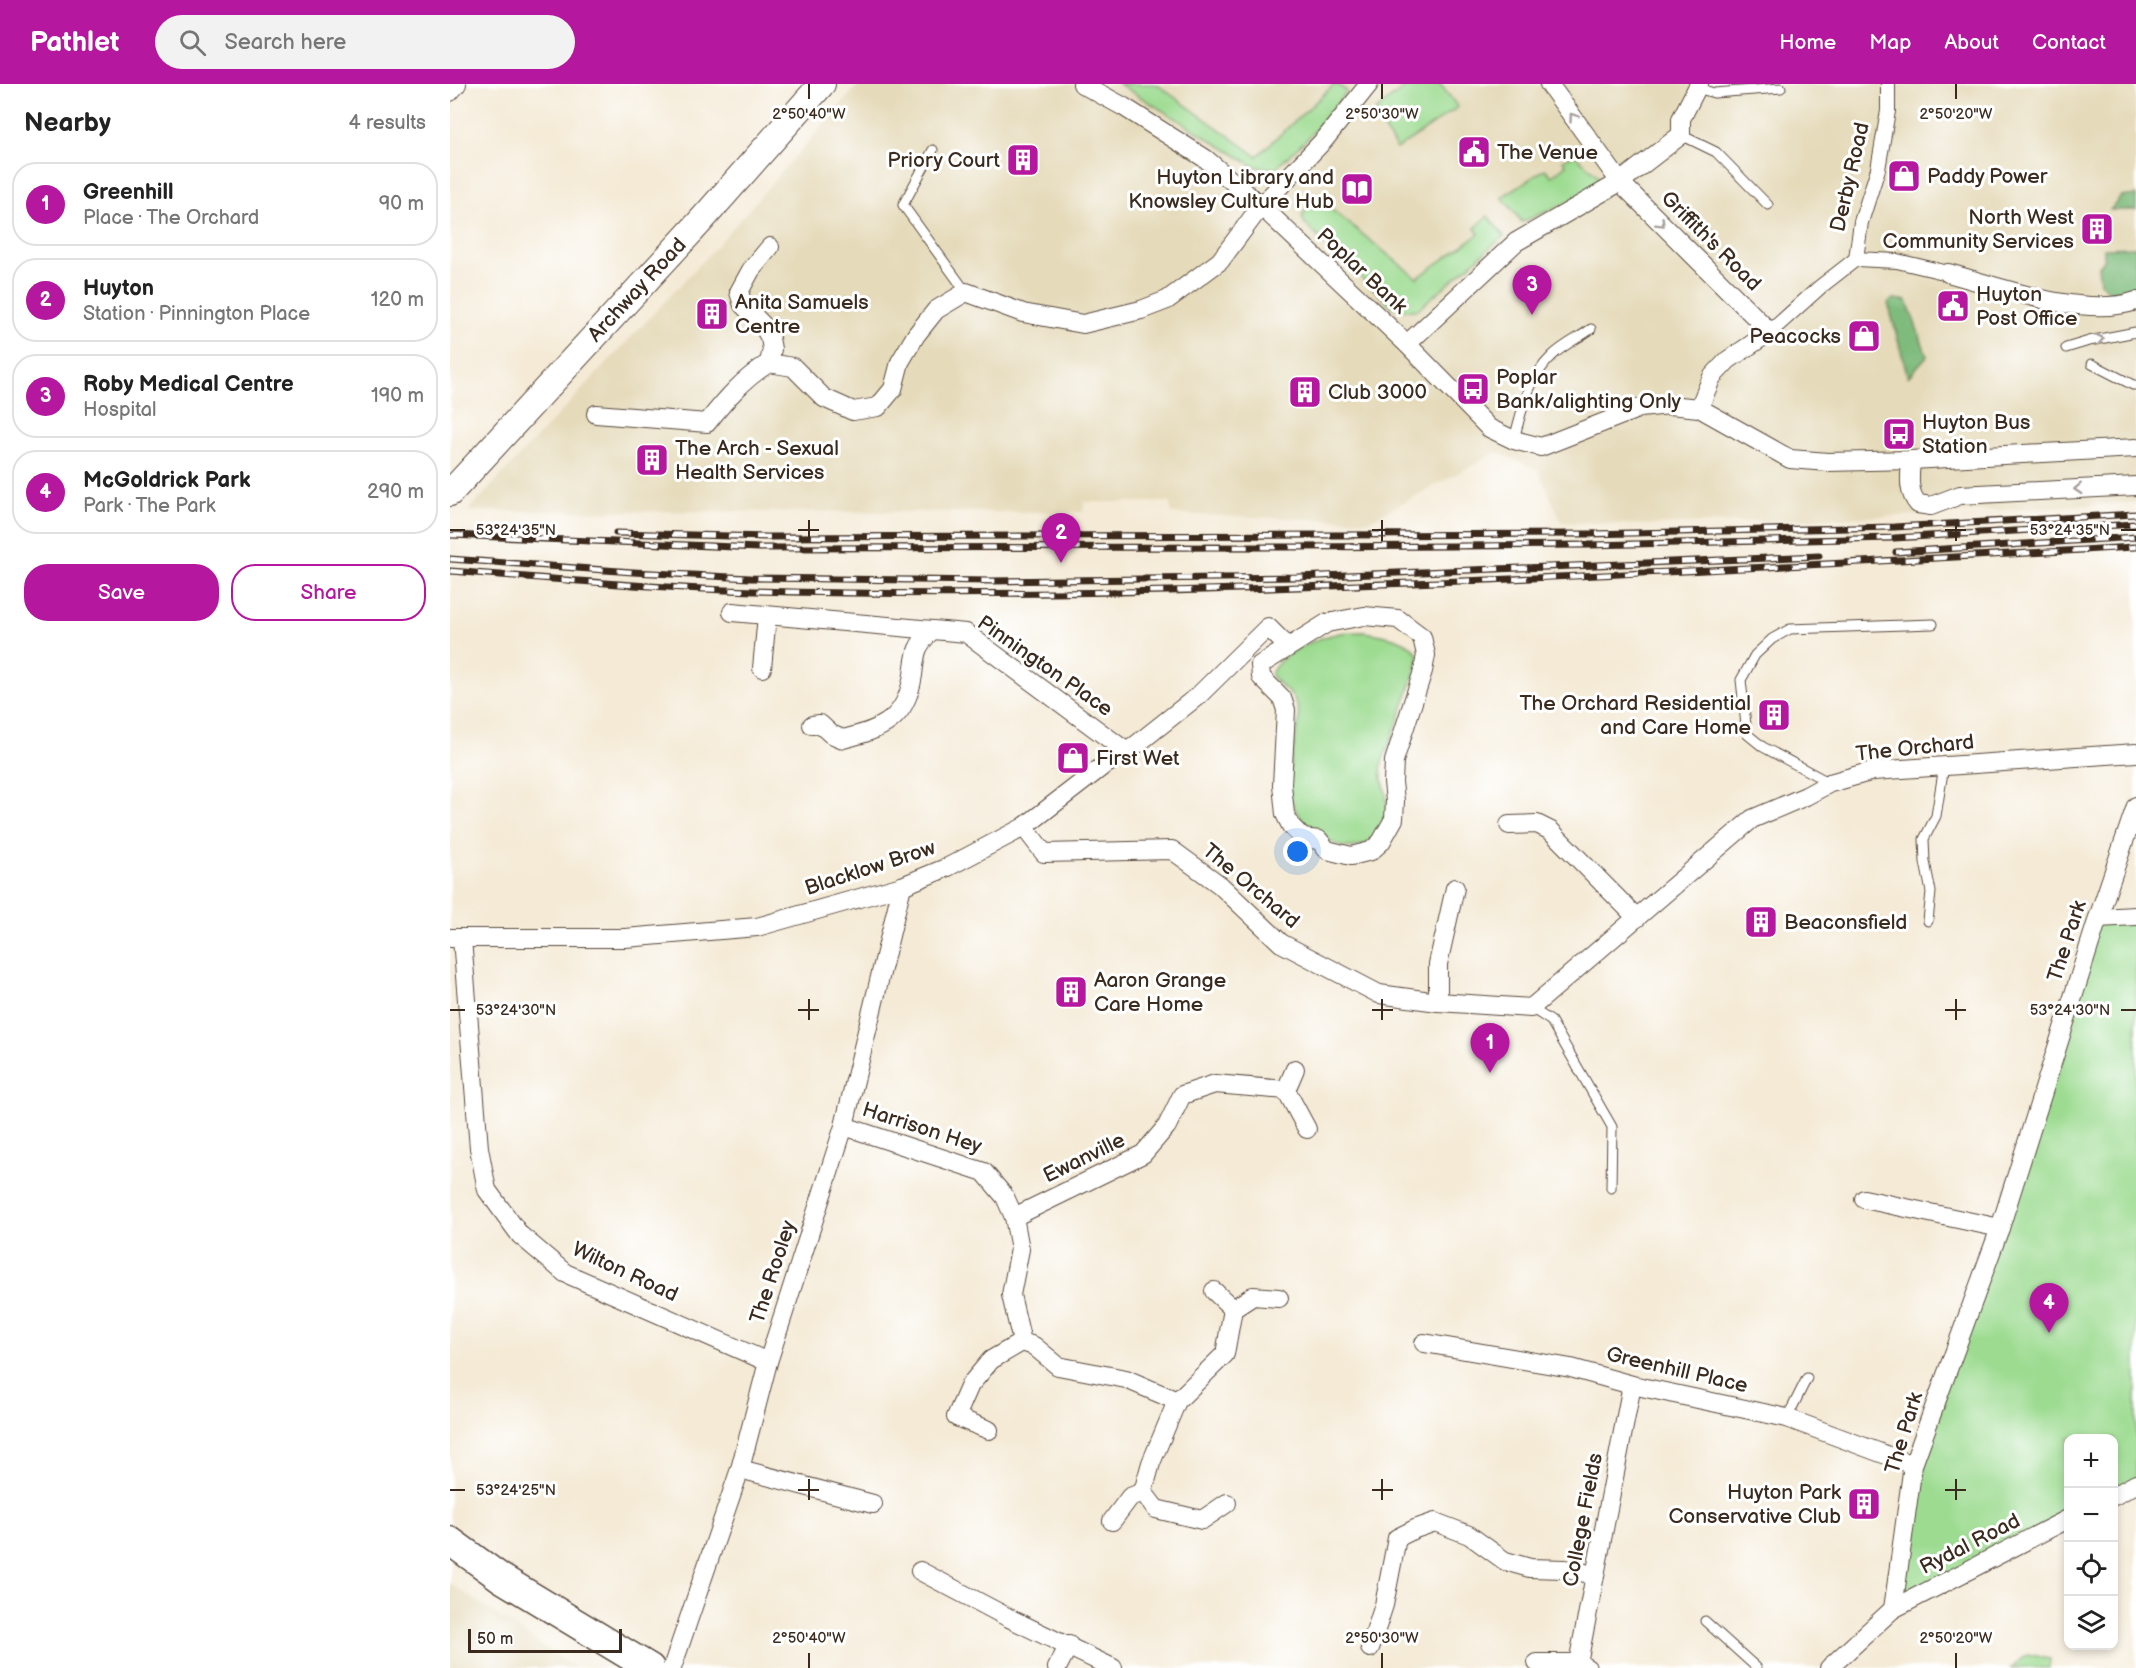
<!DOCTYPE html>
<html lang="en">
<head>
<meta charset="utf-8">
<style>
	:root { --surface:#fff; --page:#f2f2f2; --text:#222; --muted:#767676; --line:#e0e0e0; --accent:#b5179e }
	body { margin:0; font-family:"Balsamiq Sans",sans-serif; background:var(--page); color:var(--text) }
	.controls { position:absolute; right:18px; bottom:18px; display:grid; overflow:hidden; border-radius:12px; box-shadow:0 3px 9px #0003 }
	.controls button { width:54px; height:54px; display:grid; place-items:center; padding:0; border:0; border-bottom:2px solid var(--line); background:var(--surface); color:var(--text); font:30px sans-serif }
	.scale { position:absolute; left:18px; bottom:15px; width:154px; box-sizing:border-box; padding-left:6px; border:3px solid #3b2a1e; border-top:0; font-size:16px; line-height:21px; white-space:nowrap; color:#3b2a1e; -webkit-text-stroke:4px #fff; paint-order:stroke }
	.you { position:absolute; left:848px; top:768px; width:21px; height:21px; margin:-15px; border:4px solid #fff; border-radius:50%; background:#1a73e8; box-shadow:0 0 0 9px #1a73e833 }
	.badge { display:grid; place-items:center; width:39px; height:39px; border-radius:50%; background:var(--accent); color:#fff; font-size:20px; font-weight:700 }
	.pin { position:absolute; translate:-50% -50px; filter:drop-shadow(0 2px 3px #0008) }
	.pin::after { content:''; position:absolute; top:32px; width:21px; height:18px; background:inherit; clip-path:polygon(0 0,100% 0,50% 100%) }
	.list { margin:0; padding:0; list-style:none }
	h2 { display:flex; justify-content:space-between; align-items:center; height:78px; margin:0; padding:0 24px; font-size:26px }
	h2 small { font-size:20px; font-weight:400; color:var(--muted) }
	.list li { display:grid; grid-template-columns:39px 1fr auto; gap:18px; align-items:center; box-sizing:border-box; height:84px; margin:0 12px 12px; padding:0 12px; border:2px solid var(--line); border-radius:24px }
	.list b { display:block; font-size:22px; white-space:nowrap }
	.list p { margin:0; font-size:20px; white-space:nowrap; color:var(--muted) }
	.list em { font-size:20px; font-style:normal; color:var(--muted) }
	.actions { display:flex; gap:12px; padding:18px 24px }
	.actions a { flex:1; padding:14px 0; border:2px solid var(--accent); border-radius:24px; text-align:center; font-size:21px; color:var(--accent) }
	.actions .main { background:var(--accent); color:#fff }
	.icon { flex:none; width:33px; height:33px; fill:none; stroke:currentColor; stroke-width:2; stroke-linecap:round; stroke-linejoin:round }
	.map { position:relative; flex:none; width:1686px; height:1584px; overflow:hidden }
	header { display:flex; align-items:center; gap:36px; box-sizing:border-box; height:84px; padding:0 30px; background:var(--accent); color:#fff }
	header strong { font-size:28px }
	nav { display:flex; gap:33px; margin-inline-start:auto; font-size:21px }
	.search { width:420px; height:54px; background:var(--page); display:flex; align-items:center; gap:15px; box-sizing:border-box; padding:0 21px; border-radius:33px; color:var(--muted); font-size:22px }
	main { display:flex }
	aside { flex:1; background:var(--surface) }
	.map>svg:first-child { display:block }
	.built { fill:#e5daba }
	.green { fill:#9ddb91; stroke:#6c8258; stroke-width:1.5 }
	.forest { fill:#7ebb7b; stroke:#5c724c; stroke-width:1.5 }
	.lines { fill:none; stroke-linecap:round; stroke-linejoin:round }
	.service-casing { stroke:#57473a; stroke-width:11 }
	.pedestrian-casing { stroke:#57473a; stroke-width:16 }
	.minor-casing { stroke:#57473a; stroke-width:20 }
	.secondary-casing { stroke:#57473a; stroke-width:28 }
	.primary-casing { stroke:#57473a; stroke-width:31 }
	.service { stroke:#fff; stroke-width:9 }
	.pedestrian { stroke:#fff; stroke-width:14 }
	.minor { stroke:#fff; stroke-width:18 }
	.secondary { stroke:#fff; stroke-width:26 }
	.primary { stroke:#fff; stroke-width:28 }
	.rail-casing { stroke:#3b2a1e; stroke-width:7 }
	.rail { stroke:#fff; stroke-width:4.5; stroke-dasharray:14; stroke-linecap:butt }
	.oneway { stroke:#a79f9a }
	.ticks { fill:none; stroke:#3b2a1e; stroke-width:2 }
	.labels { text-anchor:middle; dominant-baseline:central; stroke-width:6; stroke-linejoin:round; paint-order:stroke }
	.poi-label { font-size:21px; fill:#3b2a1e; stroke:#fff; text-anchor:start }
	.street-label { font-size:21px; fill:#3b2a1e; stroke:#fff }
	.ticks-label { font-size:15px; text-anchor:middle; fill:#3b2a1e; stroke:#fff; stroke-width:6; stroke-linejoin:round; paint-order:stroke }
</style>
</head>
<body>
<header>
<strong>Pathlet</strong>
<div class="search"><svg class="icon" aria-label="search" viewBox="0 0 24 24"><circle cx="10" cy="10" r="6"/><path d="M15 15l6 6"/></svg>Search here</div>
<nav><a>Home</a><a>Map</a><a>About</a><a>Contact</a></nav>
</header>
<main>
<aside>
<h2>Nearby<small>4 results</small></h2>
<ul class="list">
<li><span class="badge">1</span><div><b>Greenhill</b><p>Place · The Orchard</p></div><em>90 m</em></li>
<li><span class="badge">2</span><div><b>Huyton</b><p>Station · Pinnington Place</p></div><em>120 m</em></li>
<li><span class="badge">3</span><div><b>Roby Medical Centre</b><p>Hospital</p></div><em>190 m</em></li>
<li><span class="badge">4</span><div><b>McGoldrick Park</b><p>Park · The Park</p></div><em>290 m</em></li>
</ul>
<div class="actions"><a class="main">Save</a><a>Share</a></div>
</aside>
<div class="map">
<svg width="1686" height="1584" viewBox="0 0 1686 1584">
	<rect width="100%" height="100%" fill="#fff"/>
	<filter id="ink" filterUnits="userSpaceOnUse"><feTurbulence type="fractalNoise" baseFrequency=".0167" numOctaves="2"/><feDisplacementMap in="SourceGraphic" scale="12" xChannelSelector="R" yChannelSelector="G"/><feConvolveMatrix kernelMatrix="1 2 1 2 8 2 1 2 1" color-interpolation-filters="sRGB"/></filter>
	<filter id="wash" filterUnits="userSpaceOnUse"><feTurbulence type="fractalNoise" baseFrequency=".008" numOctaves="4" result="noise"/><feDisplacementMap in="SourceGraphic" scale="24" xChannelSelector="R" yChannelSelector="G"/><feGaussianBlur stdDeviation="1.35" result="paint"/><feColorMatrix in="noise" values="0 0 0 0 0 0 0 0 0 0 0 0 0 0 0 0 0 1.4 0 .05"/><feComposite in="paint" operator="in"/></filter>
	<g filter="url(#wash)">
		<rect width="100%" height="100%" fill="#f4ead6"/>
		<g class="built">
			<polygon points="409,0 1686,0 1686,418 1472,431 1204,441 1112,438 1088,386 1047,368 919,437 721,430 720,418 634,418 633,428 18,427 265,164"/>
			<polygon points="0,1499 115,1577 126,1584 0,1584"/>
		</g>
		<g class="green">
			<polygon points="669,0 706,0 807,72 885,0 897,7 859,53 826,84 805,83"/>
			<polygon points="959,0 990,0 1008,23 947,65 928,37 926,26"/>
			<polygon points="1124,70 1148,92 1150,101 1121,117 1072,138 1052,113 1095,85 1102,92 1116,81 1113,76"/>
			<polygon points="865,112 967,194 1029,150 1025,144 1038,132 1054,152 967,226 953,226 942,223 855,140 852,132"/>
			<path d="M914,548C932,551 960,554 969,572C963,599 953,624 943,650C940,660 934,670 932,680C929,692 935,700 936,711C939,730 932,753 913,761C903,765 891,764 882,758C865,748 848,737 842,717C837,703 840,681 843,667C845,653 852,636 847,622C843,608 828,602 821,591C827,570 870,553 890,549C897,548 906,548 914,548Z"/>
			<polygon points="1686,832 1686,1396 1664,1408 1664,1354 1618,1354 1618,1432 1443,1525 1463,1381 1648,834"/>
			<polygon points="1578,1570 1600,1575 1599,1584 1561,1584"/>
		</g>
		<g class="forest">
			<polygon points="1686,111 1686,126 1660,126 1671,113"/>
			<polygon points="1686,163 1686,207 1667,213 1650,199 1648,182 1654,175 1654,164"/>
			<polygon points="1444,215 1457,217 1477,272 1458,293 1438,219"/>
		</g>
	</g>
	<g filter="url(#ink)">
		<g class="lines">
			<g class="service-casing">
				<g id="service">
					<polyline points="1247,4 1264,9 1331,4"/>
					<polyline points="1231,51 1266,68 1318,121"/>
					<polyline points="483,66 453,121 516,208"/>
					<polyline points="1616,264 1639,257 1686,248"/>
					<polyline points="1642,280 1683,301 1686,301"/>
					<path d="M1064,356C1072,325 1078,295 1102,272C1113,261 1129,254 1141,245"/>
					<polyline points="1380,699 1313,663 1297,650 1291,596 1305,571 1322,555 1340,545 1483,540"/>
					<polyline points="1478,837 1481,808 1475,778 1474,755 1486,732 1494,682"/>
					<polyline points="1081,924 1101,937 1162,1043 1161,1104"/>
					<polyline points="1337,1334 1357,1294"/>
					<polyline points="1255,1537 1307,1584"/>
				</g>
			</g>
			<g class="pedestrian-casing">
				<g id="pedestrian">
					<polyline points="1438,0 1438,27 1428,85 1411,138 1406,175 1447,177 1498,189"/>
					<polyline points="1320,248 1370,203 1406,175"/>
				</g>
			</g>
			<g class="minor-casing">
				<g id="minor">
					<polyline points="632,0 674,23 756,75 811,122 957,260 1039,344 1064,356 1091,363 1190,324 1220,321 1249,324 1340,375 1378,378 1461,376 1686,364"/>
					<polyline points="1099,0 1170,98 1320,248 1278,276 1262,293 1249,324"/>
					<polyline points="0,8 7,0"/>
					<path d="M1498,189C1551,203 1633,235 1686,217"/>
					<polyline points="957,260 1066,158 1170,98 1231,51 1231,35 1249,0"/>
					<polyline points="319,279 322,265 320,254 312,240 293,221 289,208 301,186 320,163"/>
					<path d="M146,330L257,339C276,315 293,295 319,279L343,283L374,314L403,327L428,323L443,305L450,278L466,251L486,226L516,208L573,229L633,240L691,226L717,216L770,177L811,122L875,55L919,0"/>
					<path d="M1461,376C1460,392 1457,407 1468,420L1481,422L1510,411L1686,402"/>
					<polyline points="282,528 516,549 677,668"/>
					<polygon points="914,532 948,535 972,553 976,571 973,587 944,677 943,698 945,717 944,735 931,758 921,767 901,772 877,766 869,756 853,754 841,742 835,730 832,701 836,626 832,614 811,593 810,581 877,539"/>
					<polyline points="312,584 317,532"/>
					<path d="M362,641L370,640L381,650L393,655C433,645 456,636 463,591C466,567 465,564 482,546"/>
					<polyline points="1059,741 1087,740 1101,747 1187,834"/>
					<polyline points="574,743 594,769 722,766 770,801 831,859 929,910 988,918 1081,924 1302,735 1356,712 1380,699 1423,687 1686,669"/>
					<polyline points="1648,834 1686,832"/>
					<polyline points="0,854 175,854 307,843 452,802 498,783 574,743 653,682 677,668 749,611 818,543 838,563"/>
					<polyline points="12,855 29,1064 37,1106 70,1151 115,1189 318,1278"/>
					<polyline points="988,918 988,880 1005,804"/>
					<polyline points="845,985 836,1006 857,1045"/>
					<polyline points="394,1042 534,1088 555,1113 564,1133 570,1165 561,1211 572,1258 584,1262 608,1282 676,1295 727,1317"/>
					<polyline points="1414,1115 1550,1144"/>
					<polyline points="564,1133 693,1070 717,1042 732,1011 765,1000 836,1006"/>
					<polyline points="764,1207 783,1225 803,1212 829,1214"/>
					<polyline points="974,1259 1121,1284 1182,1301 1337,1334 1463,1381"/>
					<polyline points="539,1346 506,1333 520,1301 541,1276 572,1258"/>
					<polyline points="290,1385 423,1420"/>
					<polyline points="1664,1412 1686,1400"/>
					<polyline points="777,1419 752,1436 706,1425 693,1408 701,1379 727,1317 775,1270 783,1225"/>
					<polyline points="662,1437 680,1413 693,1408"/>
					<polyline points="470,1487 559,1534 663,1584"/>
					<polyline points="1443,1525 1463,1381 1550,1144 1648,834 1686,722"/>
					<polyline points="920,1564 934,1521 947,1454 965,1445 985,1438 1019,1451 1055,1477 1080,1484 1115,1485 1145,1491"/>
					<polyline points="1087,1579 1128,1579 1137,1584"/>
					<polyline points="1128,1579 1182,1301"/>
					<polyline points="222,1584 290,1385 318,1278 394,1042 452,802"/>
					<polyline points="607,1584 619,1561"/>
					<polyline points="1379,1584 1443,1525 1618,1435"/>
				</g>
			</g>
			<g class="secondary-casing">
				<polyline id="secondary" points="0,409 249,139 372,0"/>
			</g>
			<g class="primary-casing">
				<polyline id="primary" points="0,1457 51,1494 200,1584"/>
			</g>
			<use href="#service" class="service"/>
			<use href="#pedestrian" class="pedestrian"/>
			<use href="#minor" class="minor"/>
			<use href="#secondary" class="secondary"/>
			<use href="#primary" class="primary"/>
			<g class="rail-casing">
				<g id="rail">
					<polyline points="166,449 318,453 1139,450 1444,443 1686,430"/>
					<polyline points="0,451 309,464 846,463 1139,461 1444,454 1686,440"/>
					<polyline points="1446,468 1686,453"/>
					<polyline points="0,475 183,488 300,494 542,497 847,493 1369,472"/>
					<path d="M0,487C101,495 203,504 305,507C514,513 723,508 932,500C1184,491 1435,477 1686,463"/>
				</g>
			</g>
			<use href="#rail" class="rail"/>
		</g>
		<defs><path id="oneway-chevron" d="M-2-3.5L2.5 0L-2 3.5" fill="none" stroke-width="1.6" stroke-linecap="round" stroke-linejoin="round" transform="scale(1.5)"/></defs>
		<g class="oneway">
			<use href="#oneway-chevron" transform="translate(1123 33) rotate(-126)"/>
			<use href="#oneway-chevron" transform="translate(1211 139) rotate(45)"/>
			<use href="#oneway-chevron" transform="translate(1650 255) rotate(-11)"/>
			<use href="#oneway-chevron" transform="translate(1628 405) rotate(177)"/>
		</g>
	</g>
	<path class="ticks" d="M359,0V15M932,0V15M1506,0V15M359,436V457M932,436V457M1506,436V457M0,446H15M348,446H369M922,446H943M1495,446H1516M1671,446H1686M359,915V936M932,915V936M1506,915V936M0,926H15M348,926H369M922,926H943M1495,926H1516M1671,926H1686M359,1395V1416M932,1395V1416M1506,1395V1416M0,1406H15M348,1406H369M922,1406H943M1495,1406H1516M359,1569V1584M932,1569V1584M1506,1569V1584"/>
	<defs>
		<g id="civic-square" transform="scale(1.725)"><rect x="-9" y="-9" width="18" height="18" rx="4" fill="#b5179e" stroke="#fff"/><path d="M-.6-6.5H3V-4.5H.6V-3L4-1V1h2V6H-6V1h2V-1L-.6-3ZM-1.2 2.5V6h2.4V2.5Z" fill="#fff"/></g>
		<g id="building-square" transform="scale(1.725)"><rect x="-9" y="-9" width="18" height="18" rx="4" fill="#b5179e" stroke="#fff"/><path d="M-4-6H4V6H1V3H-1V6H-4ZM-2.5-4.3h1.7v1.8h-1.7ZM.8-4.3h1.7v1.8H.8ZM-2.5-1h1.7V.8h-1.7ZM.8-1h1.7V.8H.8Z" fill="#fff"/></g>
		<g id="shop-square" transform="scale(1.725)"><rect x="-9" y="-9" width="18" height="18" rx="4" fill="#b5179e" stroke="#fff"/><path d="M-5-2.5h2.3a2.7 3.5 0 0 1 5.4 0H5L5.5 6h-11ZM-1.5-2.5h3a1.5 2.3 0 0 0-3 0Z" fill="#fff"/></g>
		<g id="library-square" transform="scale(1.725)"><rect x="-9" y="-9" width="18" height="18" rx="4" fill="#b5179e" stroke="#fff"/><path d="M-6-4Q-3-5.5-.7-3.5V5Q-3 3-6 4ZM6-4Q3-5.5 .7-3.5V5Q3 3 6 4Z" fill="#fff"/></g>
		<g id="bus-square" transform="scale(1.725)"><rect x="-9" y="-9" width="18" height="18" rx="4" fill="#b5179e" stroke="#fff"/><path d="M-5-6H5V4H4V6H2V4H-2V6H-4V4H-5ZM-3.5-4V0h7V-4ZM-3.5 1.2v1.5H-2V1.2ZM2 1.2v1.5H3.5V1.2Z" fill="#fff"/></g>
	</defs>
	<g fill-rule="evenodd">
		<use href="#civic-square" x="1024" y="68"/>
		<use href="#building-square" x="573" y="76"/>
		<use href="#shop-square" x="1454" y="92"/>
		<use href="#library-square" x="907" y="105"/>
		<use href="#building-square" x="1647" y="145"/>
		<use href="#civic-square" x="1503" y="222"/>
		<use href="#building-square" x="262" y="230"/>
		<use href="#shop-square" x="1414" y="252"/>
		<use href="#bus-square" x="1023" y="305"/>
		<use href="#building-square" x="855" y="308"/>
		<use href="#bus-square" x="1449" y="350"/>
		<use href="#building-square" x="202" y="376"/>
		<use href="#building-square" x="1324" y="631"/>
		<use href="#shop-square" x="623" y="674"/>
		<use href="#building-square" x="1311" y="838"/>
		<use href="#building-square" x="621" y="908"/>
		<use href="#building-square" x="1414" y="1420"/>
	</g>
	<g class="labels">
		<g class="poi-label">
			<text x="1047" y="68">The Venue</text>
			<text x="550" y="76" text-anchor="end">Priory Court</text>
			<text x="1477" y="92">Paddy Power</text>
			<text x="884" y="93" text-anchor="end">Huyton Library and<tspan x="884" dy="24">Knowsley Culture Hub</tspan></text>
			<text x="1624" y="133" text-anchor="end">North West<tspan x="1624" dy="24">Community Services</tspan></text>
			<text x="1526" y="210">Huyton<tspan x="1526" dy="24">Post Office</tspan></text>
			<text x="285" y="218">Anita Samuels<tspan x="285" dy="24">Centre</tspan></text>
			<text x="1391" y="252" text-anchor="end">Peacocks</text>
			<text x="1046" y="293">Poplar<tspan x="1046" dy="24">Bank/alighting Only</tspan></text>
			<text x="878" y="308">Club 3000</text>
			<text x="1472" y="338">Huyton Bus<tspan x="1472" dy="24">Station</tspan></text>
			<text x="225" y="364">The Arch - Sexual<tspan x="225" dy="24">Health Services</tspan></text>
			<text x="1301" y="619" text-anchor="end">The Orchard Residential<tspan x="1301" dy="24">and Care Home</tspan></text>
			<text x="646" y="674">First Wet</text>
			<text x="1334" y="838">Beaconsfield</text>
			<text x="644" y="896">Aaron Grange<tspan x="644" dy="24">Care Home</tspan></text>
			<text x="1391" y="1408" text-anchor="end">Huyton Park<tspan x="1391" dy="24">Conservative Club</tspan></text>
		</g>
		<g class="street-label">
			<text transform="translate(1400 93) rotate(-77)">Derby Road</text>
			<text transform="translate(1261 157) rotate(45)">Griffith's Road</text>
			<text transform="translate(912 187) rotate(43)">Poplar Bank</text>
			<text transform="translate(187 206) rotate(-47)">Archway Road</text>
			<text transform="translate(595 582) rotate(35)">Pinnington Place</text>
			<text transform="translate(1465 664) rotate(-6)">The Orchard</text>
			<text transform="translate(420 784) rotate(-18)">Blacklow Brow</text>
			<text transform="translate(801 802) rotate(40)">The Orchard</text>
			<text transform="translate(1617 857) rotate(-72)">The Park</text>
			<text transform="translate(472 1044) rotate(18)">Harrison Hey</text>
			<text transform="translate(634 1074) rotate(-26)">Ewanville</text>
			<text transform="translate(175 1188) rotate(25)">Wilton Road</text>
			<text transform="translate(323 1188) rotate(-72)">The Rooley</text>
			<text transform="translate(1227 1286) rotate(13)">Greenhill Place</text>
			<text transform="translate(1454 1349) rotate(-73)">The Park</text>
			<text transform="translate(1133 1436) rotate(-79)">College Fields</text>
			<text transform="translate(1520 1460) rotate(-27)">Rydal Road</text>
		</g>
	</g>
	<g class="ticks-label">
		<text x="359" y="35">2°50'40"W</text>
		<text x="932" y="35">2°50'30"W</text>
		<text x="1506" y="35">2°50'20"W</text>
		<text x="66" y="451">53°24'35"N</text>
		<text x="1620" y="451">53°24'35"N</text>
		<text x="66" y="931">53°24'30"N</text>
		<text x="1620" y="931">53°24'30"N</text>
		<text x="66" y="1411">53°24'25"N</text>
		<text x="359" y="1559">2°50'40"W</text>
		<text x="932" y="1559">2°50'30"W</text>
		<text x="1506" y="1559">2°50'20"W</text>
	</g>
</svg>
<div class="controls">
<button>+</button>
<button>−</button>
<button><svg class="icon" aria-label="locate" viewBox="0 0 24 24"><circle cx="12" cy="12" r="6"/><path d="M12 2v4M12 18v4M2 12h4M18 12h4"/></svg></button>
<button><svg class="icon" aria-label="layers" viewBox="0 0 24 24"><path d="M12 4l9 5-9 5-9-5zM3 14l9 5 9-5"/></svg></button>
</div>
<div class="scale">50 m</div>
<div class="you"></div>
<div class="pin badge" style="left:1040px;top:989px">1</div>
<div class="pin badge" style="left:611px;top:479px">2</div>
<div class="pin badge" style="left:1082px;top:231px">3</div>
<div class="pin badge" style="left:1599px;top:1249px">4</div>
</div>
</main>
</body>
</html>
